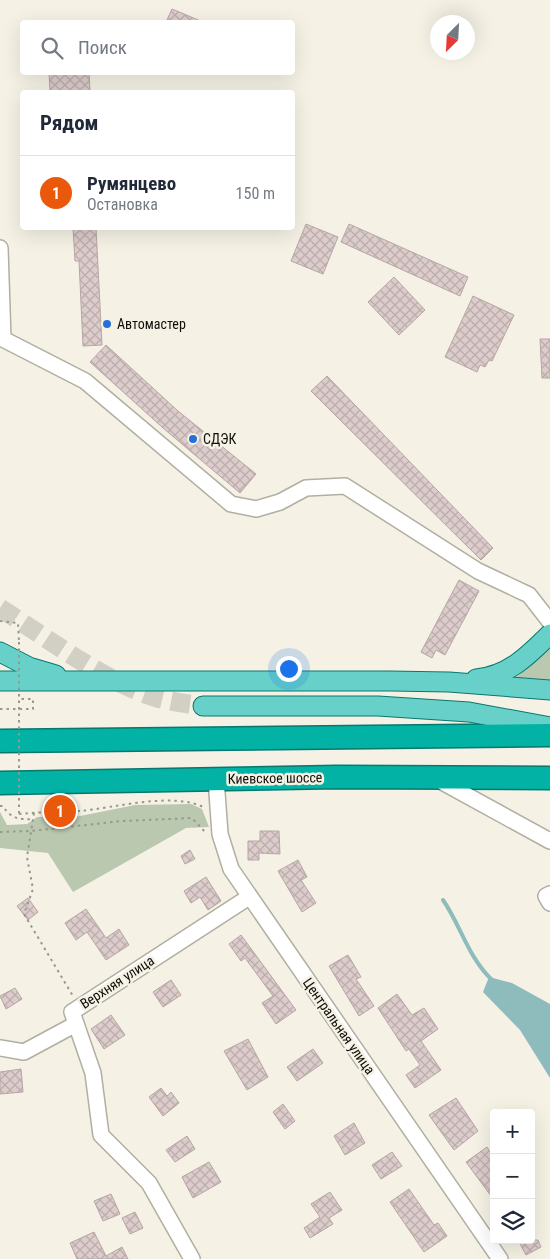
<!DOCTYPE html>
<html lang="ru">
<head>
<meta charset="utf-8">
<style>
	:root { --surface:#fff; --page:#f2f2f3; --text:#1f2937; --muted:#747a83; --line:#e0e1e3; --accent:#ea580c }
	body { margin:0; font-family:"Roboto Condensed",sans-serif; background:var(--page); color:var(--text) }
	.controls { position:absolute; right:15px; bottom:15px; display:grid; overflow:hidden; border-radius:5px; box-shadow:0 5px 20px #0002 }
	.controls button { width:45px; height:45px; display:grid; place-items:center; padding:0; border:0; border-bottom:1px solid var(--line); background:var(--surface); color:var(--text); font:25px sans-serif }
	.compass { position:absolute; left:430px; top:15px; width:45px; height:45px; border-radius:50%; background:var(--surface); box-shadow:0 5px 20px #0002; rotate:204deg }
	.you { position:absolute; left:288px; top:668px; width:18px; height:18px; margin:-12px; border:4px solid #fff; border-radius:50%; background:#1a73e8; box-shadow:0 0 0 8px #1a73e833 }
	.badge { display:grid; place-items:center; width:32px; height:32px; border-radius:50%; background:var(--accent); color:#fff; font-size:16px; font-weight:700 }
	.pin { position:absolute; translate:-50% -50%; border:2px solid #fff; box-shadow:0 1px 5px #0006 }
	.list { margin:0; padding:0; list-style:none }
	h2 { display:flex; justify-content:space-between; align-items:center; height:65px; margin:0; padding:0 20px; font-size:21px }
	h2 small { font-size:16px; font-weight:400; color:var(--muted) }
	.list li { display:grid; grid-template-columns:32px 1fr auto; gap:15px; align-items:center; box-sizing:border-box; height:75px; padding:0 20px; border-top:1px solid var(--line) }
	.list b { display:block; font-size:19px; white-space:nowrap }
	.list p { margin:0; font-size:16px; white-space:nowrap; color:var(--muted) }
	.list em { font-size:16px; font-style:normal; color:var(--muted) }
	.icon { flex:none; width:28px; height:28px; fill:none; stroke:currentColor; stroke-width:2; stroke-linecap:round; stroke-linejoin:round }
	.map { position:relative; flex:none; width:550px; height:1259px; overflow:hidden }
	.search { position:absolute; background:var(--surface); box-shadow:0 5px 20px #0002; left:20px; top:20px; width:275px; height:55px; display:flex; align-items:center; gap:12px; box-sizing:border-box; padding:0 18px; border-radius:5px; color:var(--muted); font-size:19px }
	.panel { position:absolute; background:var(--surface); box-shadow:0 5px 20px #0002; left:20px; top:90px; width:275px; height:140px; border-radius:5px }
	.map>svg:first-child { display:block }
	.green { fill:#bac8b0 }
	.water { fill:#8ebbbc }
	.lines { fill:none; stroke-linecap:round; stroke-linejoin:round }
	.stream { stroke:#8ebbbc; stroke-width:4 }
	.building { fill:url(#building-cross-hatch); stroke:#b6a6a5 }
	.major-tunnel { stroke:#d2d0c4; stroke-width:19; stroke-dasharray:19 9; stroke-linecap:butt }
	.minor-casing { stroke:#b1afa2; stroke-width:18 }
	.major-casing { stroke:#06786e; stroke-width:21 }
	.highway-casing { stroke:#06786e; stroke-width:25 }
	.path { stroke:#9a978e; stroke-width:2; stroke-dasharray:2.5 4; stroke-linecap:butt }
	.minor { stroke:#fff; stroke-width:15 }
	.major { stroke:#67d1c9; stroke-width:19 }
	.highway { stroke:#02b2a5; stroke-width:22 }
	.path-bridge { stroke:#9a978e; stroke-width:2; stroke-dasharray:2.5 4; stroke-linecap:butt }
	.poi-dot { fill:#266fda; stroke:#f5f2e5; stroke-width:2 }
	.labels { text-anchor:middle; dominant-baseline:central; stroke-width:5; stroke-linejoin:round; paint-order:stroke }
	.poi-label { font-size:14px; fill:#0e0d09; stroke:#f5f2e5; text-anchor:start }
	.street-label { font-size:14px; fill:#0e0d09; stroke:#f5f2e5 }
</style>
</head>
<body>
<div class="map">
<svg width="550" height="1259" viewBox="0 0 550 1259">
	<defs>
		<pattern id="building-cross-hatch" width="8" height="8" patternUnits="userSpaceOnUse" patternTransform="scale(1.25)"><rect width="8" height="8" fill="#dccccb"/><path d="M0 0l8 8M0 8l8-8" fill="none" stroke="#bcaead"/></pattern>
	</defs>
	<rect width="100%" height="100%" fill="#f5f2e5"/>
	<g class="green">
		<polygon points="550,649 550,680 513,680"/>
		<polygon points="191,804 202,809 209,827 186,828 73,892 48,853 0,848 0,812 7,825 27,824 37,817 75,817 135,805"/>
	</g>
	<polygon class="water" points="489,977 512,983 550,1004 550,1078 520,1030 483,992"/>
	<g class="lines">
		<path class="stream" d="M443,900C461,926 468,957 492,980"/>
	</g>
	<g class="building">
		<polygon points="172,9 203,22 166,22"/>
		<polygon points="49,72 89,72 90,92 50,92"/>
		<polygon points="306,224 338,237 323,274 291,261"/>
		<polygon points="349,224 468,277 460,296 341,242"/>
		<polygon points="73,228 96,228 102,345 83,346 79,261 75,261"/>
		<polygon points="394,277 425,310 399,335 368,302"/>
		<polygon points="473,296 514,315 492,361 489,360 485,367 480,365 477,372 445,357"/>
		<polygon points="540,339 550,339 550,378 542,378"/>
		<polygon points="106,345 178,411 256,474 240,493 163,428 90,362"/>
		<polygon points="327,376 493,548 481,560 311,391"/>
		<polygon points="459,580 479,591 445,655 436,650 432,658 421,652"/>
		<polygon points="260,831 279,831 280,854 259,853 259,860 248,860 248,841 260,841"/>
		<polygon points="190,850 195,859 185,864 181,856"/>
		<polygon points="298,860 307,877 301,880 316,903 302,912 278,871"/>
		<polygon points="206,877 221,901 208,910 200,897 191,903 184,891"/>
		<polygon points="28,898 38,912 28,920 17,906"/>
		<polygon points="86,909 106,938 119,929 129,945 106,960 87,932 76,940 65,923"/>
		<polygon points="241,935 296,1010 276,1024 262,1003 273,996 245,958 241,961 229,944"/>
		<polygon points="348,955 361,977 356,979 374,1006 359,1016 329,966"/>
		<polygon points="171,980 181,995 163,1007 153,992"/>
		<polygon points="15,988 22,999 6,1009 0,996"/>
		<polygon points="397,994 412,1015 424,1008 438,1029 421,1041 441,1070 415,1088 406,1075 420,1065 409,1049 406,1051 378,1008"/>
		<polygon points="111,1015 125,1035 104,1049 91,1029"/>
		<polygon points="248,1039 268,1077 247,1090 224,1051"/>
		<polygon points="313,1049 323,1063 297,1081 287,1067"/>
		<polygon points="21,1069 23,1092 0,1094 0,1072"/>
		<polygon points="161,1088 167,1096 171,1092 179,1103 163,1116 149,1097"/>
		<polygon points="456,1098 478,1131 454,1150 429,1115"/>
		<polygon points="283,1104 295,1121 285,1129 273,1112"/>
		<polygon points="354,1123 365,1143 345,1155 334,1136"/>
		<polygon points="187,1136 195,1149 175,1162 166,1150"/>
		<polygon points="487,1147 494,1158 494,1200 466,1162"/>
		<polygon points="392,1152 402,1166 381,1179 372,1165"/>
		<polygon points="209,1162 221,1182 193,1198 182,1177"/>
		<polygon points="409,1189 434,1225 438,1223 447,1236 424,1252 390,1202"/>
		<polygon points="330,1192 342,1210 329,1218 333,1224 310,1238 304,1228 320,1217 311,1204"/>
		<polygon points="111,1194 120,1214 103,1221 94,1201"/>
		<polygon points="135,1212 143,1228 130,1234 122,1218"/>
		<polygon points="94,1232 106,1256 122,1247 128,1259 77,1259 70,1243"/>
		<polygon points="518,1240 538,1240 541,1247 526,1255"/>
	</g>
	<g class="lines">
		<path class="major-tunnel" d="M0,608C47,638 105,682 157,698C172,702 188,704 203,706"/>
		<g class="minor-casing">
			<g id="minor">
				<polyline points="0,248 3,339 85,381 231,504 256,509 280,502 306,488 345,486 478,571 529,595 550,622"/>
				<polyline points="435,778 550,841"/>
				<polyline points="216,779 220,834 231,869 500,1259"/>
				<polyline points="550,894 546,896 550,903"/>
				<polyline points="0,1048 24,1052 76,1024"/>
				<polyline points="192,1259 149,1183 101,1135 93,1073 72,1012 249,897"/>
			</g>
		</g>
		<g class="major-casing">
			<g id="major">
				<polyline points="0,652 29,667 56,675"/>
				<path d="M476,679C508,676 528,656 550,634"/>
				<polyline points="0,681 390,681 449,682 550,690"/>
				<polyline points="203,706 378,706 469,712 550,727"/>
			</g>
		</g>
		<g class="highway-casing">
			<g id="highway">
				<polyline points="0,741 550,735"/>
				<polyline points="0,783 337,777 550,778"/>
			</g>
		</g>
		<g class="path">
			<polyline points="0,621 18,623 19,642"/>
			<polyline points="0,709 33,709 33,699 19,699"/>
			<path d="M0,806H3C10,818 19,820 33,819"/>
			<polyline points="34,813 27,857 33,889 24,914 73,996"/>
			<path d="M19,814C39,812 60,812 80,811C114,808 175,791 205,808"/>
			<polyline points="0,832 31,831 122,821 192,818 206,833"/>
		</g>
		<use href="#minor" class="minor"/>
		<use href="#major" class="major"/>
		<use href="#highway" class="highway"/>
		<polyline class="path-bridge" points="19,642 19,814"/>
	</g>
	<g class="poi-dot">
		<circle cx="107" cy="324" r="5"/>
		<circle cx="193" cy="439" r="5"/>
	</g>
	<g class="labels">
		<g class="poi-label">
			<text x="117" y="324">Автомастер</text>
			<text x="203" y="439">СДЭК</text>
		</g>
		<g class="street-label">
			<text transform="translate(275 778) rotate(-1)">Киевское шоссе</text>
			<text transform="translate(117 982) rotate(-33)">Верхняя улица</text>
			<text transform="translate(339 1026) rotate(55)">Центральная улица</text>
		</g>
	</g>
</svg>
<div class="controls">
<button>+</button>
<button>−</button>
<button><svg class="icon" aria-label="layers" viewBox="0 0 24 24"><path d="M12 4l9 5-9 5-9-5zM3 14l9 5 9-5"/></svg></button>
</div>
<svg class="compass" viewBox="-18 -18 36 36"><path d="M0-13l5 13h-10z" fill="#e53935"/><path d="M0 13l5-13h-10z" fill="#747a83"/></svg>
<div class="you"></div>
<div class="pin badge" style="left:60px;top:811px">1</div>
<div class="search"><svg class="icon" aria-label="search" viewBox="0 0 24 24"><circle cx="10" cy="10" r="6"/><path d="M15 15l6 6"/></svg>Поиск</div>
<section class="panel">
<h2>Рядом<small></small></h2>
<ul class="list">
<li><span class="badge">1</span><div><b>Румянцево</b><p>Остановка</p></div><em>150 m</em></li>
</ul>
</section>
</div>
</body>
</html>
